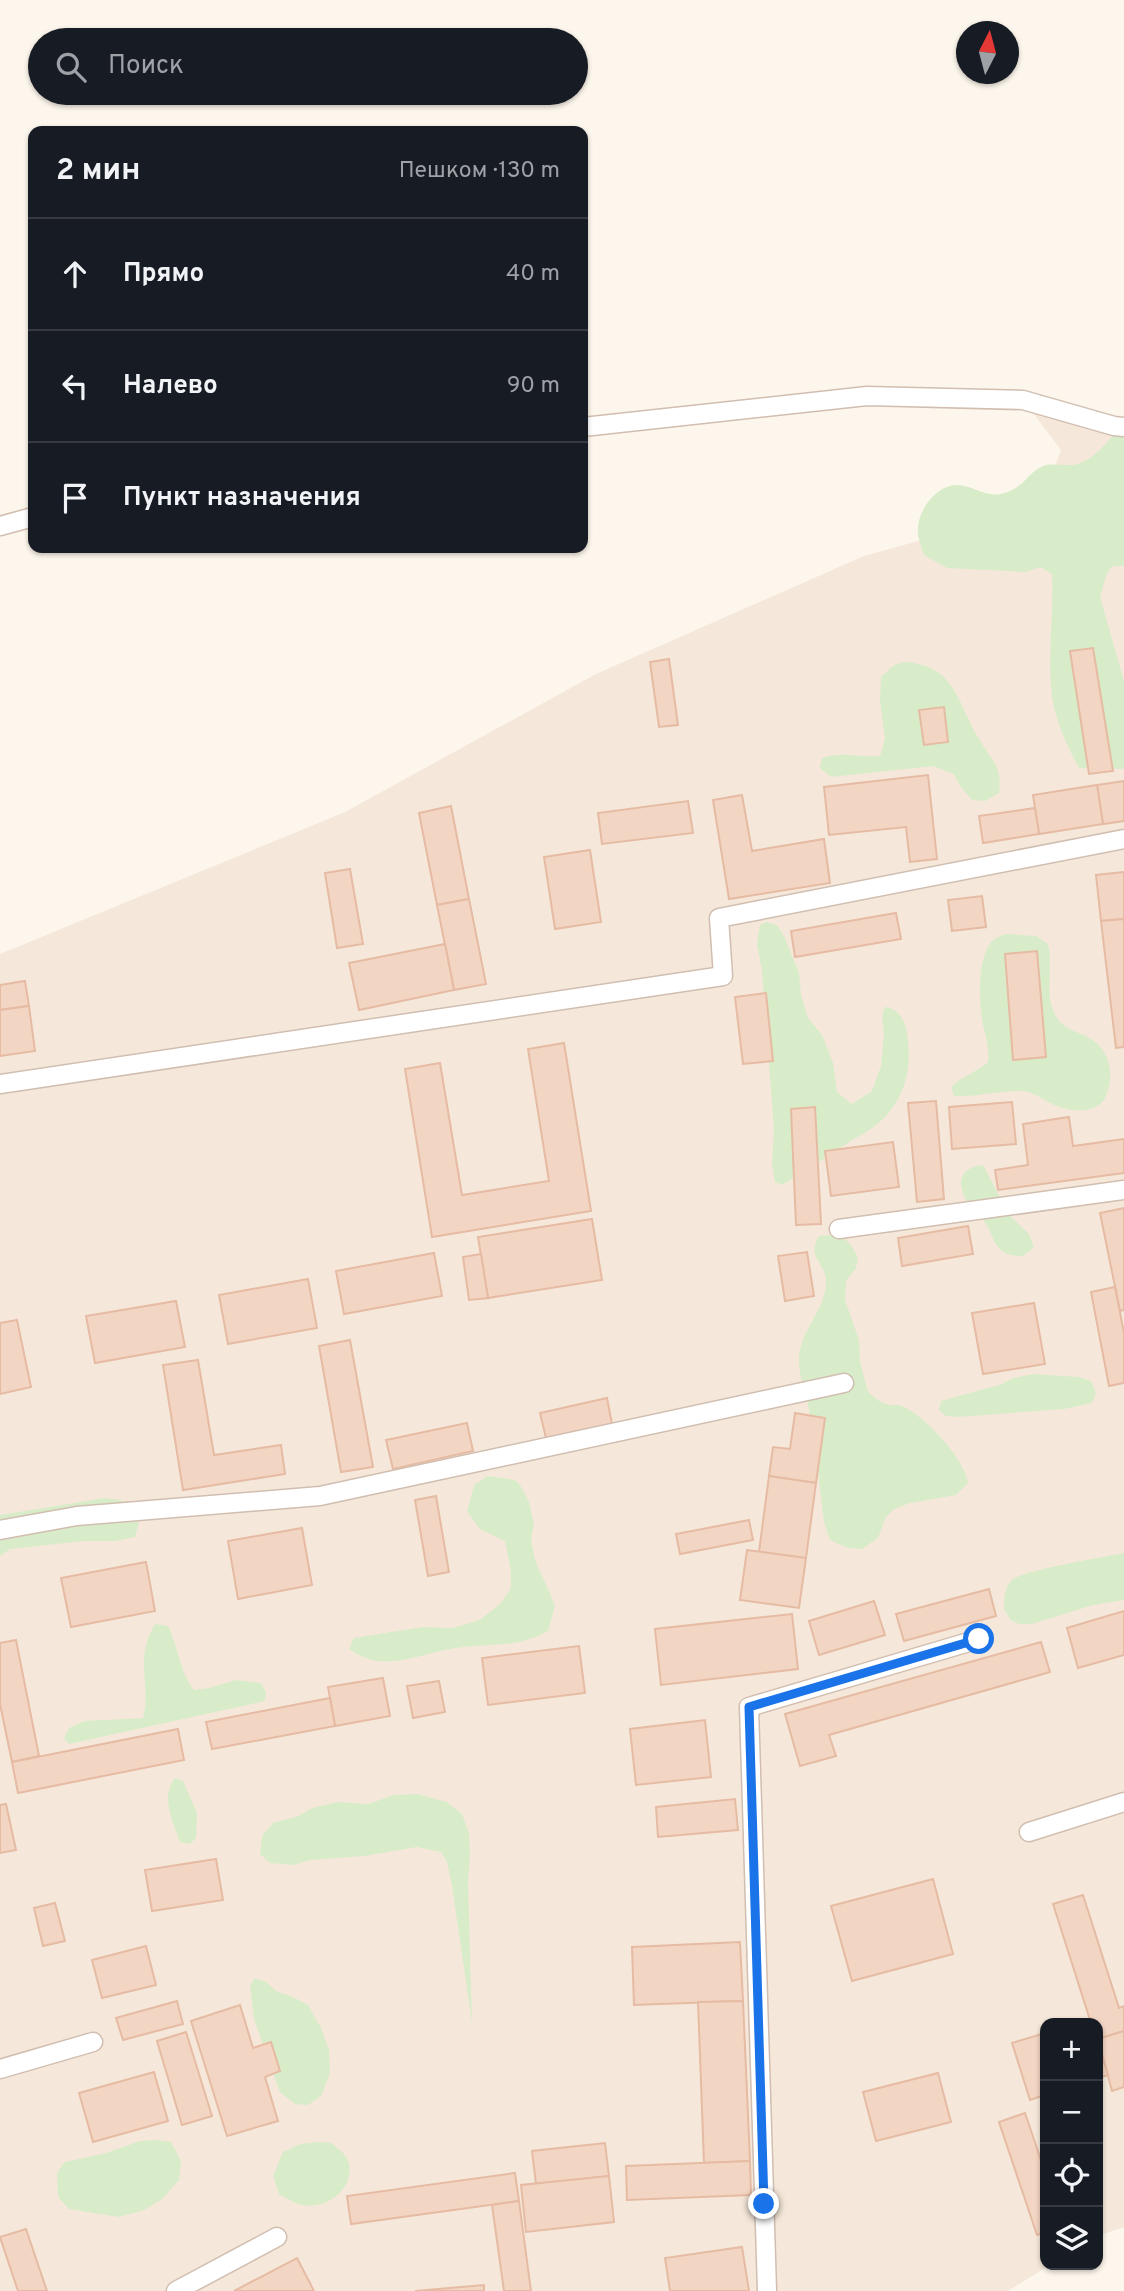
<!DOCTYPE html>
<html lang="ru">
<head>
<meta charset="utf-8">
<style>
	:root { --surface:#171b24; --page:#242831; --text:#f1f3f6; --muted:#9ea1a6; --line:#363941 }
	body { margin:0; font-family:Overpass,sans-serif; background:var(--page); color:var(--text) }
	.controls { position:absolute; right:21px; bottom:21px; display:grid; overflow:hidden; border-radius:14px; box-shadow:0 2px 5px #0004 }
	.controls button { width:63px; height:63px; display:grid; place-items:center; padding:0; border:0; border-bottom:2px solid var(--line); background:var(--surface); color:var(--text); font:35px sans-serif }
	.compass { position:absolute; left:956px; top:21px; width:63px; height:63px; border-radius:50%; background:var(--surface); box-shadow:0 2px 5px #0004; rotate:6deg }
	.stop { position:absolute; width:21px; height:21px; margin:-16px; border:5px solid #1a73e8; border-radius:50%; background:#fff }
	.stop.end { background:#1a73e8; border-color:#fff; box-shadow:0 2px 7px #0008 }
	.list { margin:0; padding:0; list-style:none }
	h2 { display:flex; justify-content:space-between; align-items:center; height:91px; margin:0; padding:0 28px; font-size:30px }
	h2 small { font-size:23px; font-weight:400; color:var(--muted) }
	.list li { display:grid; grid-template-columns:46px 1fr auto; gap:21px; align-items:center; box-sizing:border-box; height:112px; padding:0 28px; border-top:2px solid var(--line) }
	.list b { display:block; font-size:26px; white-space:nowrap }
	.list em { font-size:23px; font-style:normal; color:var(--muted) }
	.icon { flex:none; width:38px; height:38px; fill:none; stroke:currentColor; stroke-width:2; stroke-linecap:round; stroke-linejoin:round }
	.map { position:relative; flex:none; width:1124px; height:2291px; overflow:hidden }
	.search { position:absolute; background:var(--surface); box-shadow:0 2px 5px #0004; left:28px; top:28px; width:560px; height:77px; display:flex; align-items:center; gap:18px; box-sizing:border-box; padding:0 24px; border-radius:38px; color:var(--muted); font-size:26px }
	.panel { position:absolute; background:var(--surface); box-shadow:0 2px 5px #0004; left:28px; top:126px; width:560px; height:427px; border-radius:14px }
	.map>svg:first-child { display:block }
	.residential { fill:#f5e8da }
	.green { fill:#d8ecc9 }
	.building { fill:#f3d5c3; stroke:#e6bba3; stroke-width:2 }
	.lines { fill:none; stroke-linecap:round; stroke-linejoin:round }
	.lane-casing { stroke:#d1beb0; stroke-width:21 }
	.lane { stroke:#fff; stroke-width:18 }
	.route { stroke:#1a73e8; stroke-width:9 }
</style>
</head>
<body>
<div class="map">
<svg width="1124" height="2291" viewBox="0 0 1124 2291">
	<rect width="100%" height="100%" fill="#fdf6ec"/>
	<polygon class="residential" points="1023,400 1124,427 1124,2227 1098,2236 1098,2023 1045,2023 1045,2265 1050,2265 1008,2291 0,2291 0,954 345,812 596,674 864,556 1040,507 1061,450"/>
	<g class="green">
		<path d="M1124,425V566H1112L1106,576L1100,597L1124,681V769L1079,768C1067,746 1055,720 1052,696C1047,655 1054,614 1052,574L1040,567L1026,572L947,568L924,555C922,549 919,541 918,535C915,514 935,485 957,485C978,486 989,503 1014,489C1025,483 1031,471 1043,466C1054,462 1069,468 1080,463C1098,457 1110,437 1124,425Z"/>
		<path d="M903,662C955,664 957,702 979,739C992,762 1002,764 999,793L985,801L972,800L960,786L954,774L933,766L831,777L820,768L822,758C842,751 860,758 880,756L885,739L880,700L881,677L893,666Z"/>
		<path d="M766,922L777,925L784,936L799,973L801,995L808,1018L822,1035L833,1063L837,1092L852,1104L872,1091L881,1066L884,1034L882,1016L885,1007C900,1009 905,1021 907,1034C912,1063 907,1093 886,1116C876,1127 859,1136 846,1144C825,1158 803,1172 782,1185L775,1182L772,1164L774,1130L762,971L757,944L760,925Z"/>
		<path d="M1005,934L1036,936L1048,944C1054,968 1043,997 1057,1018C1067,1035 1095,1031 1106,1056C1112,1069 1111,1080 1107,1093C1101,1114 1075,1113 1057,1106C1046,1102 1035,1092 1023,1091C1000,1090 977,1097 954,1096L951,1087C962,1076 977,1072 988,1062C989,1049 987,1041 984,1029C979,1008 977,966 988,947C991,940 998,937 1005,934Z"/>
		<path d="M983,1165L1009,1215L1029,1234L1034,1248L1023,1256C1014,1256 1004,1255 998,1247C993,1241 991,1233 988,1227C982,1217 972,1210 966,1200C956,1181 961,1167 983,1165Z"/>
		<path d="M829,1235L844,1238L852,1246L858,1258L856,1268L846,1281L845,1300L859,1340L860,1362L868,1392C873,1396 880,1403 886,1404C891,1406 897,1404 902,1406C925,1416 964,1458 968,1483L956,1495L910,1503L894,1509L886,1517L878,1538L862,1549L848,1548L830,1540L824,1522C819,1483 816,1443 808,1404C805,1388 798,1374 799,1357C801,1329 827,1308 826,1281C825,1261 806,1258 819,1236Z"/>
		<polygon points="1034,1374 1078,1377 1091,1381 1096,1393 1092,1403 1064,1409 958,1417 946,1416 939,1410 941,1401 999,1385 1013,1378"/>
		<path d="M488,1476L515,1480L520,1485L529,1502L534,1525L531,1539L535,1560L555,1605L548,1631C517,1648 496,1643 464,1647C436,1649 407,1664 378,1661C366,1659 358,1655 349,1649L354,1638L423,1627L452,1628L480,1620L500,1604L511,1588V1571L505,1541L480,1529L467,1511L474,1485Z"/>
		<polygon points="105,1498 121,1500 139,1522 135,1537 115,1541 83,1541 10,1549 0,1556 0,1515"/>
		<path d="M1124,1553V1600L1093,1605L1032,1624H1019L1011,1620L1004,1610C1004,1599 1004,1588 1012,1580C1023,1570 1105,1557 1124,1553Z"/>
		<path d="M155,1624L168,1626C178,1646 180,1673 194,1690L209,1688L236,1680L261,1683L266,1692L265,1701L69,1744L64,1738L69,1728L85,1721L143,1718C152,1682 133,1662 155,1624Z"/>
		<path d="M175,1778L183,1781L197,1813L196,1838L190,1844L180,1842C173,1822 160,1796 175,1778Z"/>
		<polygon points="417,1794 447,1802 462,1814 469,1833 470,1856 468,1881 472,2023 452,1886 447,1862 441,1852 417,1847 364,1856 310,1860 293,1865 270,1863 260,1854 262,1836 273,1823 299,1816 312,1808 338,1802 368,1804 394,1795"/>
		<polygon points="255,1978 266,1982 276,1991 293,1997 308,2005 321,2028 329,2050 330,2073 321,2096 308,2105 295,2104 280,2092 254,2019 250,1985"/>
		<polygon points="156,2140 171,2142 181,2161 179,2180 162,2199 144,2210 119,2217 69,2209 58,2197 57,2173 65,2162 106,2153 140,2141"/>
		<path d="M318,2142L332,2143C337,2148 348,2155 349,2164C354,2191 323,2212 298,2204C292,2202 285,2197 279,2194L273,2176L283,2152L300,2144Z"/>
	</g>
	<g class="building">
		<polygon points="1093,648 1113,771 1089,774 1070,651"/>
		<polygon points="669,659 678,725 659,727 650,662"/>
		<polygon points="944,707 948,742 924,745 919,710"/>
		<polygon points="928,775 937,859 910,862 906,827 829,835 824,787"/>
		<polygon points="1124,781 1124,821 1103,824 1097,785"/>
		<polygon points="1097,785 1103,824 1039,834 1033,795"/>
		<polygon points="742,795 752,851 824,839 830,883 729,899 713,800"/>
		<polygon points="688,801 693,833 602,844 598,813"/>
		<polygon points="451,806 469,899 437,905 419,813"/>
		<polygon points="1035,808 1039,834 983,843 979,816"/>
		<polygon points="590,850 601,922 555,929 544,857"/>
		<polygon points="350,869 363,944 337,948 325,873"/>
		<polygon points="1124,872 1124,919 1101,921 1096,875"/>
		<polygon points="982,896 986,927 952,931 948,900"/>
		<polygon points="469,899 486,984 454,990 437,905"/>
		<polygon points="896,913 901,939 795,957 791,931"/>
		<polygon points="1124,919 1124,1047 1116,1048 1101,921"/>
		<polygon points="445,944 454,990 359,1010 349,963"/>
		<polygon points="1037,951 1046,1057 1013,1060 1005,954"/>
		<polygon points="25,981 29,1006 0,1010 0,985"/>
		<polygon points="766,993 773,1061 743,1064 735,997"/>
		<polygon points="29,1006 35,1051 0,1056 0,1010"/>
		<polygon points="564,1043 591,1211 432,1237 405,1069 440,1063 462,1195 549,1181 528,1049"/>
		<polygon points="936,1101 944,1199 917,1202 908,1103"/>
		<polygon points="1012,1102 1016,1144 952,1149 949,1107"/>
		<polygon points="815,1107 821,1224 796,1225 791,1109"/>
		<polygon points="1069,1117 1073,1146 1124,1139 1124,1173 998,1190 995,1170 1028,1165 1023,1124"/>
		<polygon points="893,1142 899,1187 831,1196 825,1151"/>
		<polygon points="1124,1208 1124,1310 1120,1311 1100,1213"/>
		<polygon points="592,1219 602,1280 488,1298 478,1237"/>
		<polygon points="968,1226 973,1254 902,1266 898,1238"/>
		<polygon points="807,1252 814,1296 785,1301 778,1256"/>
		<polygon points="434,1253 442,1296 344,1314 336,1271"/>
		<polygon points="481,1254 488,1298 469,1300 463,1257"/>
		<polygon points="308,1279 317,1328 228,1344 219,1295"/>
		<polygon points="1115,1287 1124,1333 1124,1383 1109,1386 1091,1292"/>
		<polygon points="176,1301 185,1347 95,1363 86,1316"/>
		<polygon points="1034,1303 1045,1364 983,1374 972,1313"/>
		<polygon points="17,1320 31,1387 0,1394 0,1323"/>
		<polygon points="350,1340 373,1467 341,1472 319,1346"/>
		<polygon points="198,1360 214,1455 281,1445 285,1474 183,1490 163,1365"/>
		<polygon points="607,1398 612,1424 546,1438 540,1413"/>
		<polygon points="795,1413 825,1418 816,1483 769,1476 773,1447 790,1449"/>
		<polygon points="467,1423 473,1451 393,1469 386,1440"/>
		<polygon points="769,1476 816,1483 806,1558 759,1552"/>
		<polygon points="436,1496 449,1572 428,1576 415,1500"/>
		<polygon points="749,1520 753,1540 680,1554 676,1534"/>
		<polygon points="302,1528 312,1585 238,1599 228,1541"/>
		<polygon points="747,1550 806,1558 799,1608 740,1600"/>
		<polygon points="146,1562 155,1611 71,1627 61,1578"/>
		<polygon points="989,1589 996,1616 904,1641 896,1614"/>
		<polygon points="874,1601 885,1635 819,1655 809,1621"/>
		<polygon points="1124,1611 1124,1655 1078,1668 1067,1628"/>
		<polygon points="792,1614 798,1669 661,1685 655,1629"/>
		<polygon points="16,1640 39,1756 12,1762 0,1704 0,1643"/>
		<polygon points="1041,1642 1050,1672 829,1735 836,1756 800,1766 785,1714"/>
		<polygon points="579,1646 585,1693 488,1705 482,1658"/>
		<polygon points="383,1678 390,1716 335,1726 328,1687"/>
		<polygon points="439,1681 445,1712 413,1718 407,1686"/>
		<polygon points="330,1698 335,1726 212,1749 206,1722"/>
		<polygon points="705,1720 711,1777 636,1785 630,1729"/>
		<polygon points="178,1729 184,1760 18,1793 12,1762"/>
		<polygon points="735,1799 738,1830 658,1837 656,1807"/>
		<polygon points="6,1804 16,1850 0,1853 0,1805"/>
		<polygon points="216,1859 223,1900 152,1911 145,1870"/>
		<polygon points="933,1879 953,1954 852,1981 831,1906"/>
		<polygon points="1083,1895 1119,2008 1124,2006 1124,2031 1098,2039 1098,2023 1091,2023 1053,1904"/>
		<polygon points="55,1903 65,1941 43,1946 34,1908"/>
		<polygon points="740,1942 743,2001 634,2005 632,1947"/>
		<polygon points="146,1946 156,1985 102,1998 92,1960"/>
		<polygon points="177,2001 183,2024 123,2040 116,2018"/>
		<polygon points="743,2001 750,2161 704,2163 698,2002"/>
		<polygon points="240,2005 253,2048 271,2042 280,2071 265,2077 278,2121 227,2136 191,2021"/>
		<polygon points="1124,2031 1124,2087 1112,2091 1098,2039"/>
		<polygon points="186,2032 212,2116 182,2125 157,2041"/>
		<polygon points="1045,2033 1045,2095 1030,2100 1012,2043"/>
		<polygon points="1098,2043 1108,2075 1098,2078"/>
		<polygon points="154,2072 168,2121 93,2142 79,2093"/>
		<polygon points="938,2073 951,2122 876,2141 863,2092"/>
		<polygon points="1025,2113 1045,2172 1045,2232 1037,2235 999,2122"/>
		<polygon points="605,2143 609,2176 536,2184 532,2151"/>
		<polygon points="750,2161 751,2195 627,2200 626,2166"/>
		<polygon points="515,2173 519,2201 351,2224 347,2196"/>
		<polygon points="609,2176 614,2222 526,2232 521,2185"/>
		<polygon points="519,2201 531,2291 504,2291 492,2205"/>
		<polygon points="26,2229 47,2291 18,2291 0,2237"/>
		<polygon points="742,2247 749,2291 670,2291 665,2258"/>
		<polygon points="297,2258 314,2291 234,2291"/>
		<polygon points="484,2285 484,2291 415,2291"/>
	</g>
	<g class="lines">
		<g class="lane-casing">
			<g id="lane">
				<polyline points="583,427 867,396 1023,400 1114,426 1124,427"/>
				<polyline points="0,526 33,517"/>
				<polyline points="0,1084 723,976 719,918 1124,839"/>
				<polyline points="839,1229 1124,1190"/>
				<polyline points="0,1530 77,1516 320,1496 844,1383"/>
				<polyline points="1029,1832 1124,1802"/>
				<polyline points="0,2069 93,2042"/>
				<polyline points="176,2291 277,2237"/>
				<polyline points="767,2291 749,1707 979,1639"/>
			</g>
		</g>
		<use href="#lane" class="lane"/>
	</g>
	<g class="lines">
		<polyline class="route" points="764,2204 749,1707 979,1639"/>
	</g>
</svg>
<div class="controls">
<button>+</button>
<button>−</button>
<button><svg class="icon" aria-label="locate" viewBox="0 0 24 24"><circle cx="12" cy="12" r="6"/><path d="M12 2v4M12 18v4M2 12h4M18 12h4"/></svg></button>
<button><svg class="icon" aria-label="layers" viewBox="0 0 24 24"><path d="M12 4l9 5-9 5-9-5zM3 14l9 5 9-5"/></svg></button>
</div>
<svg class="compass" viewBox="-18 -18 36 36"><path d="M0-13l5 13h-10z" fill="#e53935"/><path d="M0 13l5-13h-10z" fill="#9ea1a6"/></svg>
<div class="stop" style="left:979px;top:1639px"></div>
<div class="stop end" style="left:764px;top:2204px"></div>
<div class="search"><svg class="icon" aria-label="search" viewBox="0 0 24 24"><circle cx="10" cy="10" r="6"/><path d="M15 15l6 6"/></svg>Поиск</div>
<section class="panel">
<h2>2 мин<small>Пешком · 130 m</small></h2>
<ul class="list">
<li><svg class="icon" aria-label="ahead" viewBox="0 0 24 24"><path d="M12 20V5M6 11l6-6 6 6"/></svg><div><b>Прямо</b></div><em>40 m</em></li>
<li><svg class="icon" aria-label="left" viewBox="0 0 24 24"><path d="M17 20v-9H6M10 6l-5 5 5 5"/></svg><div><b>Налево</b></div><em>90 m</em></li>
<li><svg class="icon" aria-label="arrive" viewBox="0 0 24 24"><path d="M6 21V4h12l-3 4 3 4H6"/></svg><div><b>Пункт назначения</b></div></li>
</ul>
</section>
</div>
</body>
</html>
